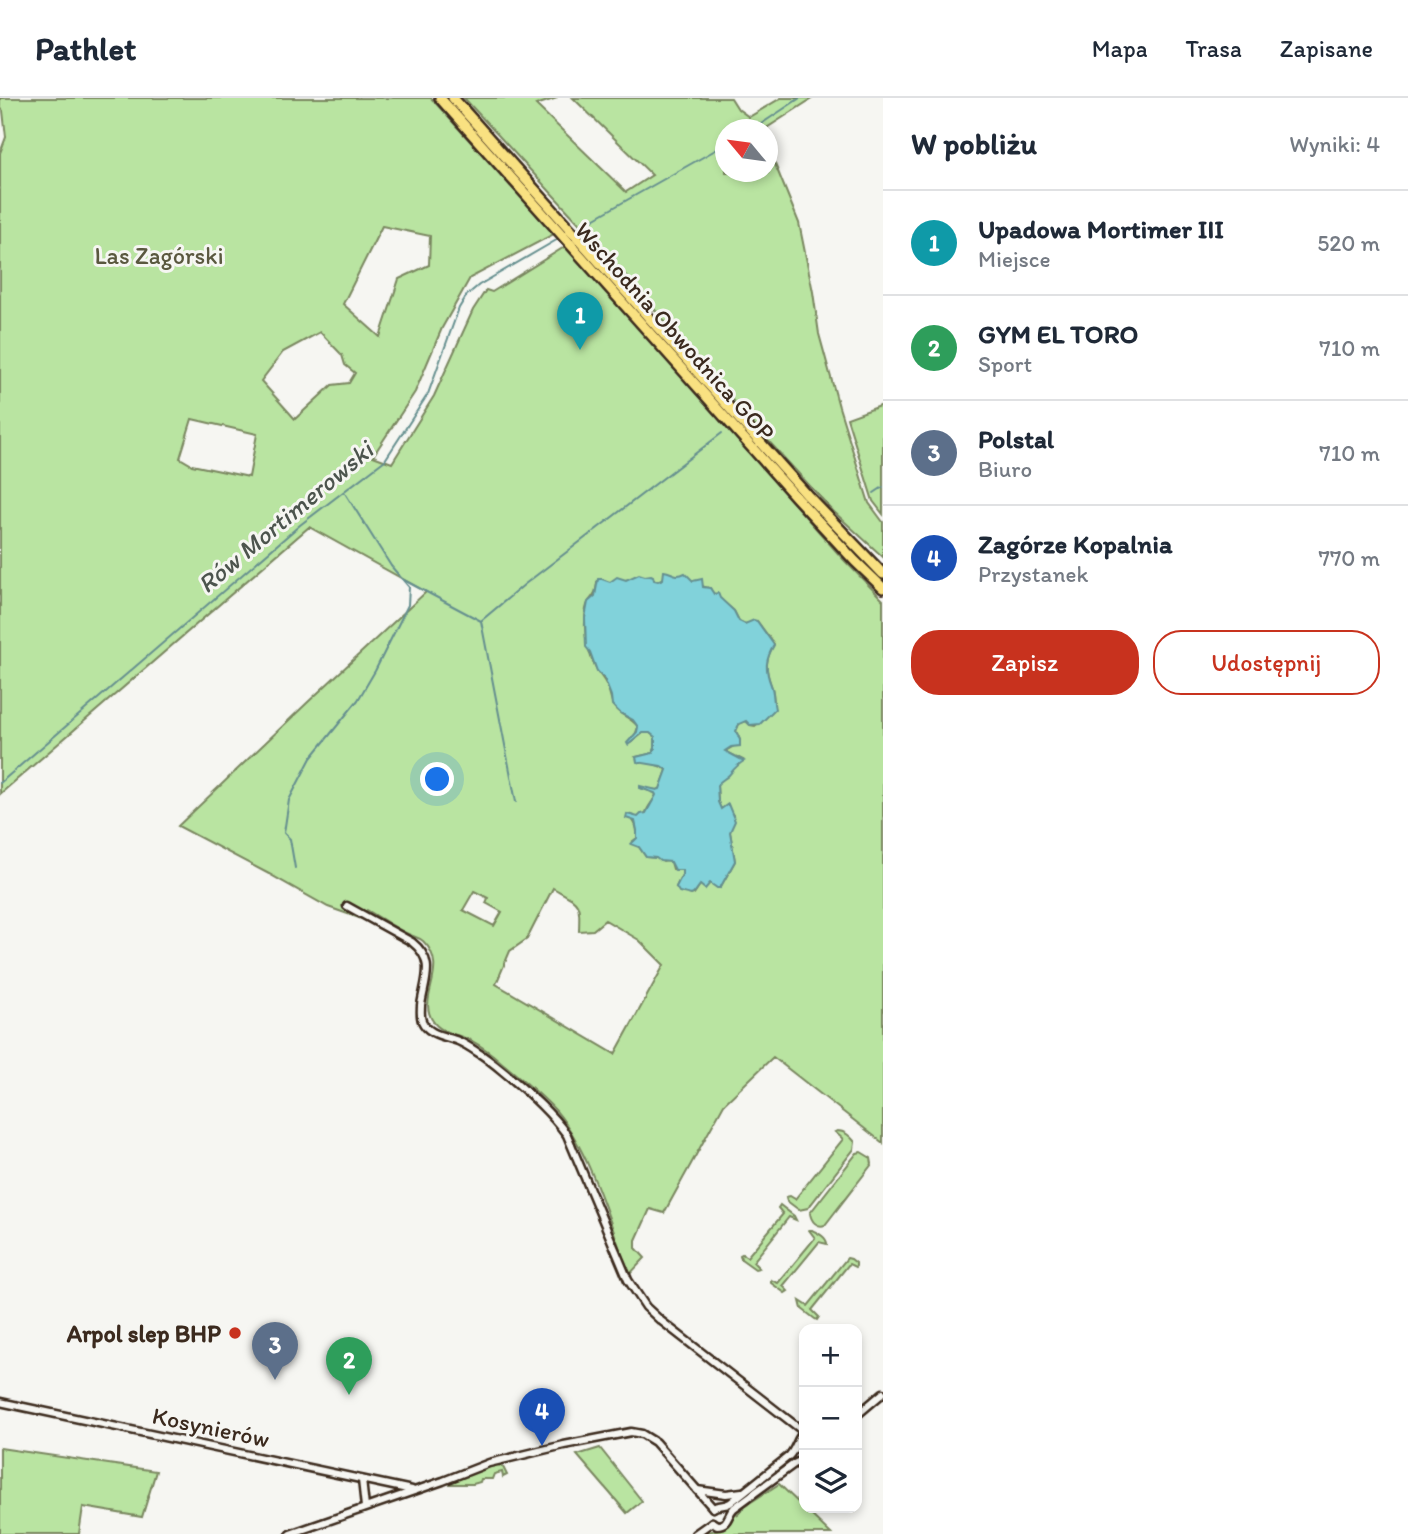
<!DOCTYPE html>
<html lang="pl">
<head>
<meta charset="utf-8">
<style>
	:root { --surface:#fff; --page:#f2f2f3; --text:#1f2937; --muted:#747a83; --line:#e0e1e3; --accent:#c8321e }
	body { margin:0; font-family:Itim,sans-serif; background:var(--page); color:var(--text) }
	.controls { position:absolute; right:21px; bottom:21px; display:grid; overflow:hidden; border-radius:14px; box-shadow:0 4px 10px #0003 }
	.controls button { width:63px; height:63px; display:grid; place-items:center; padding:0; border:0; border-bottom:2px solid var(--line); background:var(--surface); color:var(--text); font:35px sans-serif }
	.compass { position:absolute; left:715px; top:21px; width:63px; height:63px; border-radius:50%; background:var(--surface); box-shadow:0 4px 10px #0003; rotate:299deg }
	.you { position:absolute; left:438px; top:682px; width:24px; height:24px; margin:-18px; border:5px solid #fff; border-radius:50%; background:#1a73e8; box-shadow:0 0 0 10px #1a73e833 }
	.badge { display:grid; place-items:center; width:46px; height:46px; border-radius:50%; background:var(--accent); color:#fff; font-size:23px; font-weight:700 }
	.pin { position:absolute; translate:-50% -58px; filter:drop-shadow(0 2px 4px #0008) }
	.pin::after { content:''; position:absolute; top:37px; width:24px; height:21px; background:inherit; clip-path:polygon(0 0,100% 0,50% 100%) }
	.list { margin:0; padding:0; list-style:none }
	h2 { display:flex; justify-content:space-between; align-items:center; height:91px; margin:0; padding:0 28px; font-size:30px }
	h2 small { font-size:23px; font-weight:400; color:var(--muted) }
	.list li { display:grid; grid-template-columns:46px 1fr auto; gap:21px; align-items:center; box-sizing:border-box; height:105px; padding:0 28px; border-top:2px solid var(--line) }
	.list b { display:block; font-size:26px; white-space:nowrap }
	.list p { margin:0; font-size:23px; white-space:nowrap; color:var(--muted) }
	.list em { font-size:23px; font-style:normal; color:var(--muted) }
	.actions { display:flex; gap:14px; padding:21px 28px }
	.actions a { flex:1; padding:16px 0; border:2px solid var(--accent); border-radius:28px; text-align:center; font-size:24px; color:var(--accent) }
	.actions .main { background:var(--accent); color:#fff }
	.icon { flex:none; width:38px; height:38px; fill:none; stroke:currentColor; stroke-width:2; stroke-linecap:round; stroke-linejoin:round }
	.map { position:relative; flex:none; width:883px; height:1436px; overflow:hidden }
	header { display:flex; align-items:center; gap:42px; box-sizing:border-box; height:98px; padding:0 35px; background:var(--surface); border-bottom:2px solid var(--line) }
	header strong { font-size:33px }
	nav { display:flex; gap:38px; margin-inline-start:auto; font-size:24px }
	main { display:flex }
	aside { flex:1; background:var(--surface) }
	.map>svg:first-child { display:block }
	.green { fill:#b9e4a1; stroke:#7a8760; stroke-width:2; fill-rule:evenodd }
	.water { fill:#81d2da; stroke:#658f8f; stroke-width:2 }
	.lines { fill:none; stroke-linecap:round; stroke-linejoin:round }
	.stream { stroke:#658f8f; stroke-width:2 }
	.minor-casing { stroke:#3b2a1e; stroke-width:11 }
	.highway-casing { stroke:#3b2a1e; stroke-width:14 }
	.minor { stroke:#f6f6f2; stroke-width:6 }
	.highway { stroke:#f9e181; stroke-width:9 }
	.poi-dot { fill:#c8321e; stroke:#f6f6f2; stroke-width:2.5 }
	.labels { text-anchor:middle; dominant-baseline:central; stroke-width:6; stroke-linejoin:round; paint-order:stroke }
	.park-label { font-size:24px; fill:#5a583f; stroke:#f6f6f2 }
	.street-label { font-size:24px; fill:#3b2a1e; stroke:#f6f6f2 }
	.poi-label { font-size:24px; font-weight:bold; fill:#3b2a1e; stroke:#f6f6f2; text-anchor:end }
	.water-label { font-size:26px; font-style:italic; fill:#4c544d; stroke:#f6f6f2 }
</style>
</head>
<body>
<header>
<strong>Pathlet</strong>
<nav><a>Mapa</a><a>Trasa</a><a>Zapisane</a></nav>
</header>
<main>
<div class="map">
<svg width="883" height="1436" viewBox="0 0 883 1436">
	<rect width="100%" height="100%" fill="#f6f6f2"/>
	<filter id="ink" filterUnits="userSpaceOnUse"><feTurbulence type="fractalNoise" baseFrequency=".0143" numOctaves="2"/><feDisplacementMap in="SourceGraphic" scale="14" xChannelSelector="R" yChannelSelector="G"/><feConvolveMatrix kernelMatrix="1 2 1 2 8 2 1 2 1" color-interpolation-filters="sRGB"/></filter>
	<g filter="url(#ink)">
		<g class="green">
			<path d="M0,0H431L554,136L470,180L442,230L415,294L373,358L392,365L434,298L473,212L486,192L492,194L566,148L843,461L883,502V1045L773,959L724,1006L664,1115L650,1111L636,1142V1150L645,1160L629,1177C611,1128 590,1053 556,1013C540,995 519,979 500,963C491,955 481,948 470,942C458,936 440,935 433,923C416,900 451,870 423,843C418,839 414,839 408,836C394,830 381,820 367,812L362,821L328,809L269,776L178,728L307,605L426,494L309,429L0,696V55L6,39L3,13L0,9ZM382,128L430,138L429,167L399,181L380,239L343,206ZM320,234L342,257L345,267L355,275L349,285L332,287L295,321L261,283L283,254ZM192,321L257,336L249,379L192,367L180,360ZM645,478L658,483L663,481L665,478C673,478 680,478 689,481C697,484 701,490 710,490L712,494L734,513L739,523L745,526L757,523L774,546C765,562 765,571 771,587C774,594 774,603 774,611L755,628L750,627L746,623L739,626L736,633L740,642L736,647L725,653L743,662L717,686L718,704L721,712L728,707L729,712L733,717L730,734L735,763L720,790L710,785L708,787H700L694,796L691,797L676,789L682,777V772L673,771L671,764L667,763L663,764L657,760L646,759L639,749L633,743L637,740C638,729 635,724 628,716L638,720L646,715C647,709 654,703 656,697L655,695L641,690L657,692L660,691L667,672C657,665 646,666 636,659L653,655L655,650V639L650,635H643L633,643L638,629C631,619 620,618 614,609C611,604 610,594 607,588C604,581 599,577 596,570C589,557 584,539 585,524C585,518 586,507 589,503C595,496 596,494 597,484L610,485ZM553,790C580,805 580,802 579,833L593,832L605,822L639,842L664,867L615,956L496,886L510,853L527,841ZM474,793L488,800L486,805L502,814L494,828L463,812Z"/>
			<polygon points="464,0 557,0 536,7 626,94 652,77 573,0 731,0 738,11 749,19 781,0 813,0 765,31 726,32 726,74 768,74 768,49 799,125 813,194 819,236 839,309 869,405 883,424 883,459 833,413 751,324 601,149"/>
			<polygon points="883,307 883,416 873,403 847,320"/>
			<path d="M837,1033C845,1033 850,1038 855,1044L854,1051L808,1110L799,1112L787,1103L786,1099L790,1098L795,1101L843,1041L835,1034Z"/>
			<path d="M861,1054L871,1060L872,1066L825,1127C817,1130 811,1123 810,1115L857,1055Z"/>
			<polygon points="780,1107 794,1118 796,1122 789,1119 753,1164 759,1170 755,1171 741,1161 740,1157 742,1156 747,1159 783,1116 778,1110"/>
			<path d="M809,1132H812C818,1135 827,1139 827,1146L819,1144L783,1188L788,1193L785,1195L771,1185V1182L778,1185L815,1140Z"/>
			<polygon points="847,1160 851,1161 856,1165 856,1168 855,1169 849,1166 812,1212 819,1219 817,1222 815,1221 802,1211 800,1203 808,1208"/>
			<polygon points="0,1350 156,1373 142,1419 83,1409 79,1436 0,1436"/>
			<polygon points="600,1350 642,1403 627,1415 577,1357"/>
			<polygon points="496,1366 503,1369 507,1377 503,1379 502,1374 494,1376 492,1381 481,1381 480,1384 473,1386 450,1386 448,1384 476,1371"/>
			<path d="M779,1386L831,1436H705C715,1430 725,1432 732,1422L729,1424L736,1412L756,1399L745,1408L737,1417L745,1408Z"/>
		</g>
		<path class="water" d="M664,473C673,474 675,480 685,475L693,483L702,481L703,489L710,490L714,496L718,495L720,500L734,513L739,523L745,526L754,522L757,523L774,547C765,562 765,571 771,587C774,594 773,603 775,611L760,626L750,627L746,623L739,626L736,633L740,642V648L731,649L725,653L744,663C737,667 734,671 729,677C725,681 721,682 717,687L718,704L721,711L728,706L735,723L730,734L735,763L720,790H717L710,785L705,791L700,787C691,799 695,798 679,794L676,789L682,777V772H675L671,764L660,763L656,760L646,759L639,749L631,746L637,740V732L635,723L626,720L627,716L638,719L641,716L646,715L656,697L655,695L640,690V688L657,692L660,691L667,672L661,668L637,664L636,659L653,655L655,650V639L650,635H643L628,647L627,645L637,634L638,629L633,622L620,615L612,607L611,598L604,580L597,573L590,554L586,549L585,520L588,504L595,498L598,481H602L610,484L617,479L626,482L639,476L645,478L651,477L653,478L654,482L658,483L663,481Z"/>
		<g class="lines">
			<g class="stream">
				<polyline points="752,32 800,0"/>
				<polyline points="574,132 726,46"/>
				<polyline points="345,395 391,468 402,481 481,523 516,704"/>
				<polyline points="874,395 883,389"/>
				<polyline points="482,522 525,486 722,335"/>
				<polyline points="0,685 300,427 385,362 428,296 459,210 467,197 479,187 560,140"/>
				<polyline points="295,770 290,741 284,735 289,702 311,660 358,602 375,573 408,507 409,489 403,482"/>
			</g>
			<g class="minor-casing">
				<g id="minor">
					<path d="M347,808L412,844C436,863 425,881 421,907C421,912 420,918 422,923C428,937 446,938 458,943C465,946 471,950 477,954C489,961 500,971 511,980C532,998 551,1015 567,1037L628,1182L646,1209L660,1222L804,1334"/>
					<polyline points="0,1304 412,1392"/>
					<polyline points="857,1317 883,1295"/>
					<polyline points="362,1382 365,1409"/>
					<polyline points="697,1392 726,1396 742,1394"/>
					<path d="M713,1410C719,1406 724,1409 730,1405L789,1358C796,1351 797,1340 804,1334"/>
					<path d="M712,1424L717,1427C729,1427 727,1417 734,1410L794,1366L804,1361"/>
					<polyline points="290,1436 443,1383 489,1365 564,1347 631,1334 642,1336 655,1344 713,1410"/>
					<polyline points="695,1436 712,1424"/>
				</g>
			</g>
			<g class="highway-casing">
				<g id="highway">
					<polyline points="440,0 796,399 855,463 883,490"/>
					<polyline points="453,0 807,397 883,476"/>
				</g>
			</g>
			<use href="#minor" class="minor"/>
			<use href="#highway" class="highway"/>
		</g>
	</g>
	<circle class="poi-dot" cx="235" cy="1235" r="7"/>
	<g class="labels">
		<g class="park-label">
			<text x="159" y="157">Las Zagórski</text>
		</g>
		<g class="street-label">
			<text transform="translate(675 233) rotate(48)">Wschodnia Obwodnica GOP</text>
			<text transform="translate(211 1329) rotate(12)">Kosynierów</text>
		</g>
		<g class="poi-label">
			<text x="221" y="1235">Arpol slep BHP</text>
		</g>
		<g class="water-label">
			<text transform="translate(285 419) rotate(-40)">Rów Mortimerowski</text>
		</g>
	</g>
</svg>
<div class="controls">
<button>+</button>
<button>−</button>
<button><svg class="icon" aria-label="layers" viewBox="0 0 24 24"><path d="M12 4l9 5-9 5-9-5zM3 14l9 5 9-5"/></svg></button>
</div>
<svg class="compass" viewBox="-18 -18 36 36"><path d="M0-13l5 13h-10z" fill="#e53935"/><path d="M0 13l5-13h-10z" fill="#747a83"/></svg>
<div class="you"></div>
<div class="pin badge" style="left:580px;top:252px;background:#0f9aa8">1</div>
<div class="pin badge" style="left:349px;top:1297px;background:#2e9e5b">2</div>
<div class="pin badge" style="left:275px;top:1282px;background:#5c6f8a">3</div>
<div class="pin badge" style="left:542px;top:1348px;background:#1a4fb4">4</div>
</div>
<aside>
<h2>W pobliżu<small>Wyniki: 4</small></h2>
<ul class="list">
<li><span class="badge" style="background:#0f9aa8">1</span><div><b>Upadowa Mortimer III</b><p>Miejsce</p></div><em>520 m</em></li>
<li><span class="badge" style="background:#2e9e5b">2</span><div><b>GYM EL TORO</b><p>Sport</p></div><em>710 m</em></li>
<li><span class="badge" style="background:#5c6f8a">3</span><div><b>Polstal</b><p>Biuro</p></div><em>710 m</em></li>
<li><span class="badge" style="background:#1a4fb4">4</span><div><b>Zagórze Kopalnia</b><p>Przystanek</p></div><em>770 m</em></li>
</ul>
<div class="actions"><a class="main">Zapisz</a><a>Udostępnij</a></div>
</aside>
</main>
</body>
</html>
